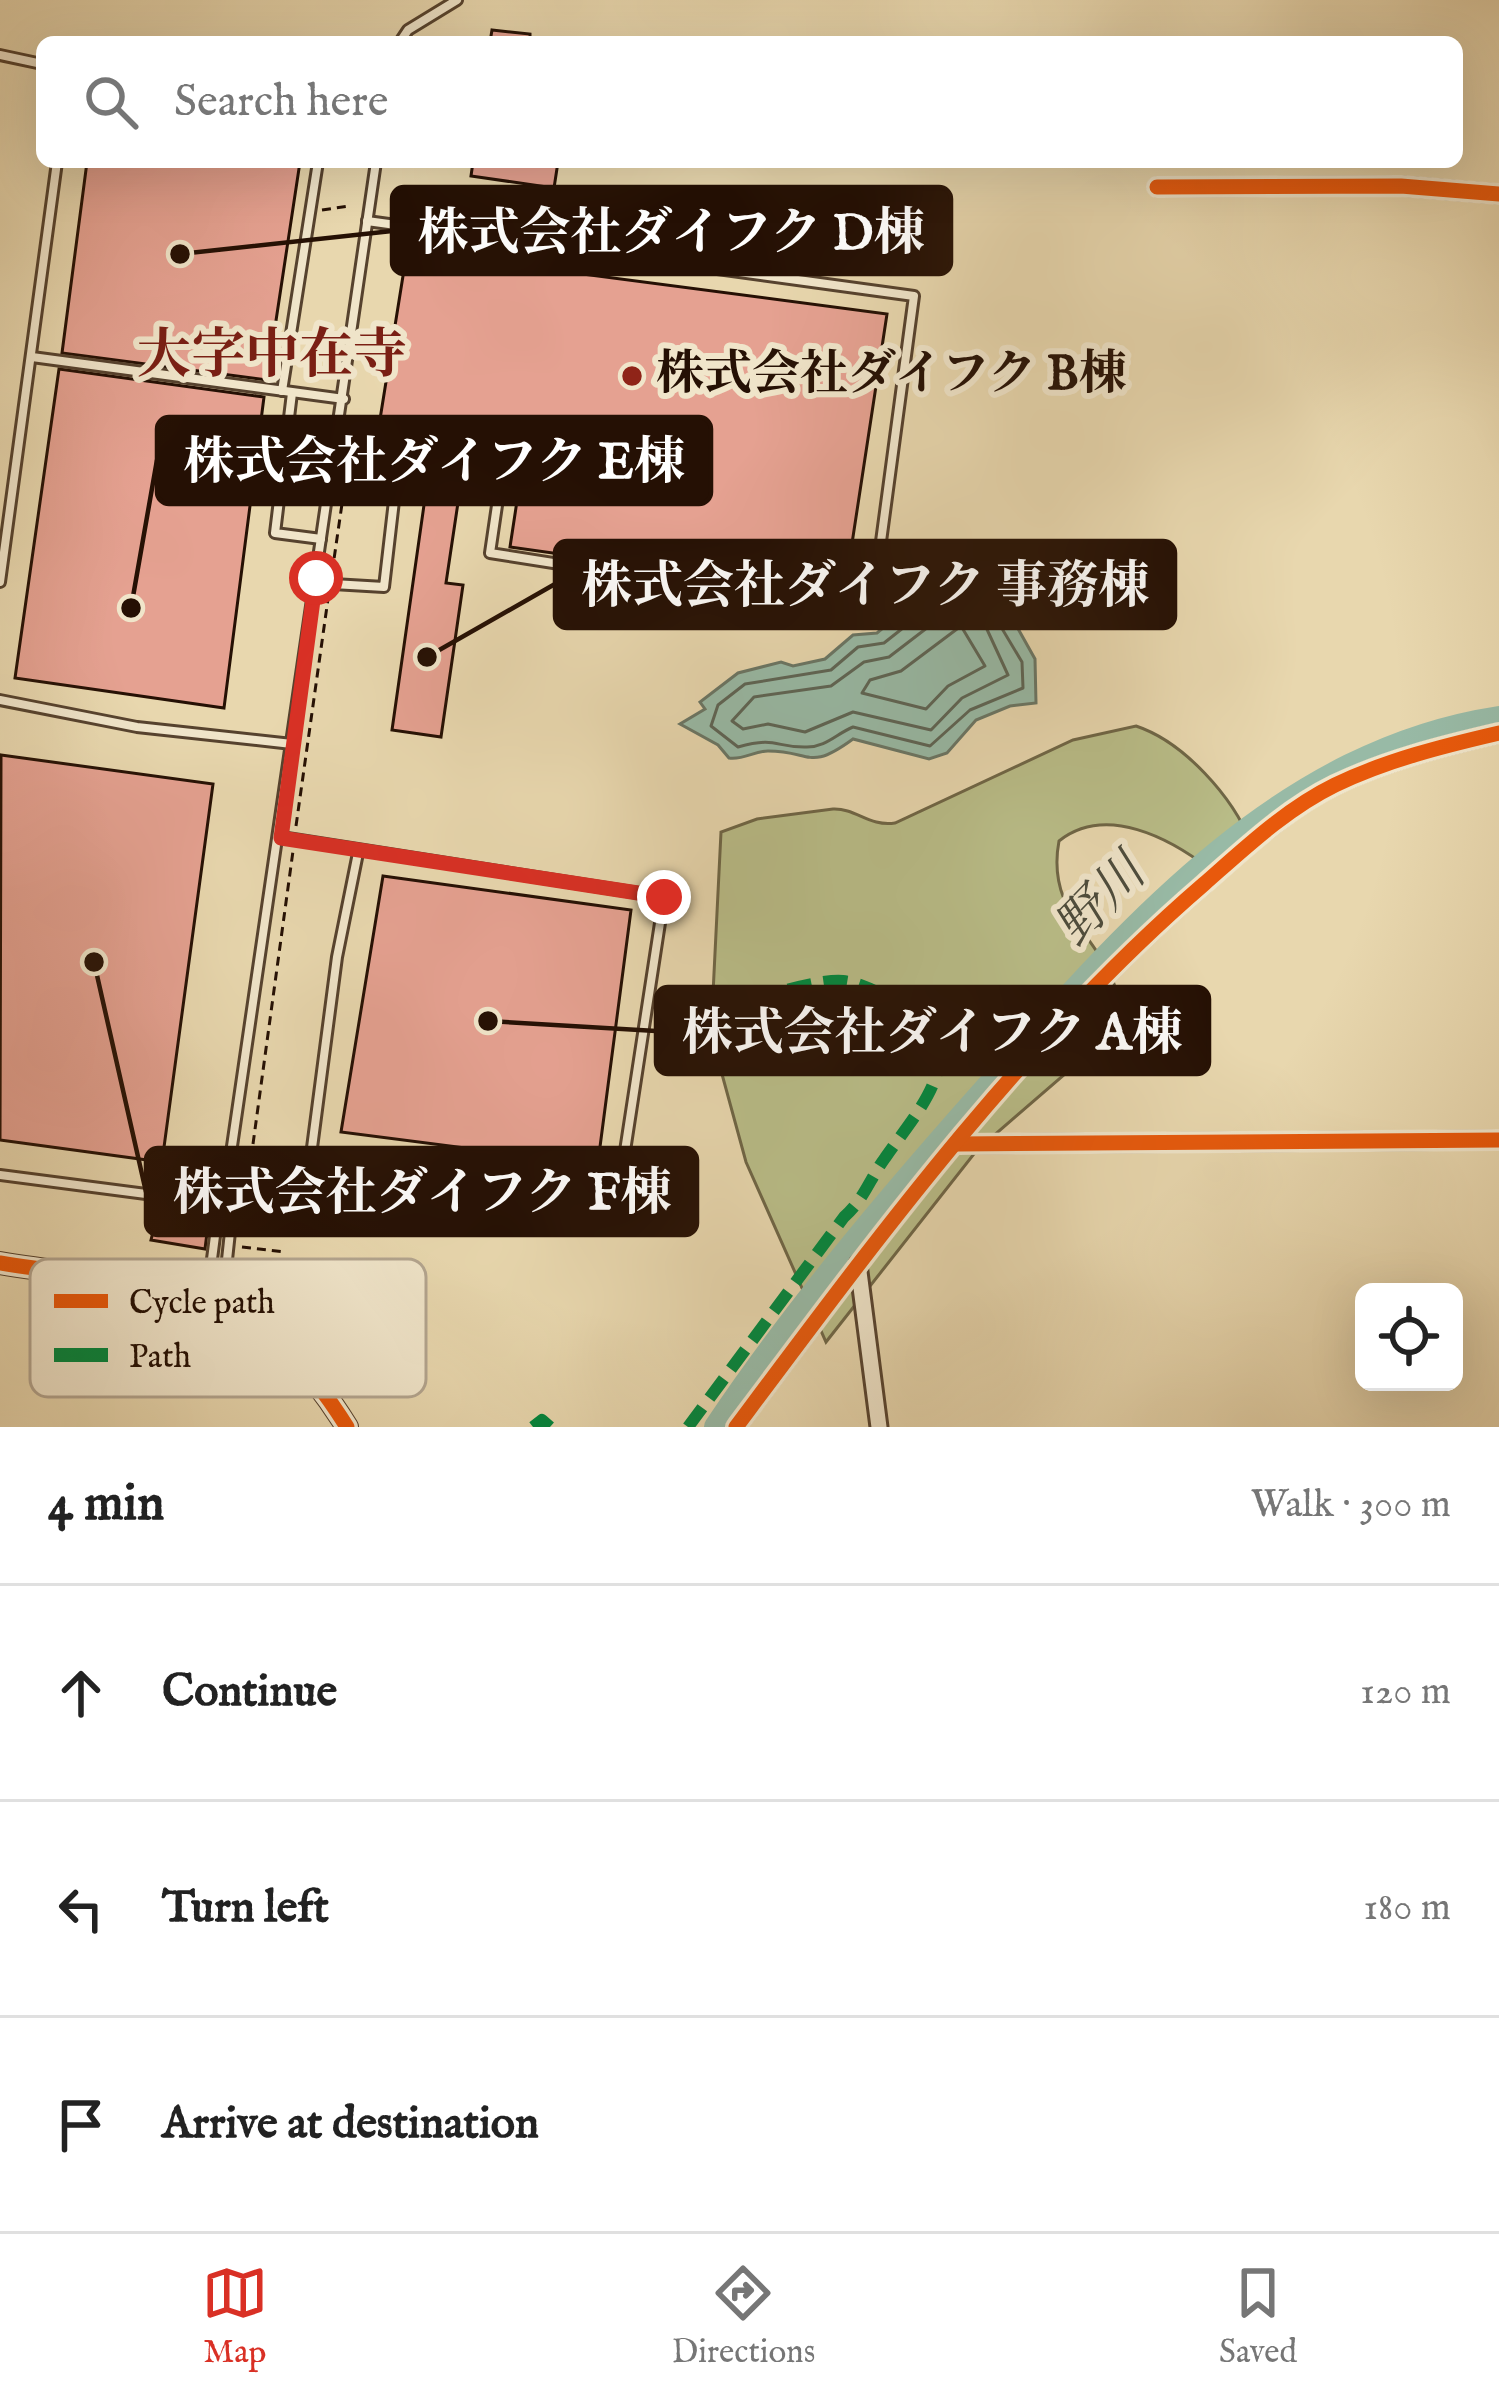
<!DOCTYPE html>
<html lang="en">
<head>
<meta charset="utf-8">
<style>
	:root { --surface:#fff; --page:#f2f2f2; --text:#222; --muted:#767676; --line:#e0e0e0; --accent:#d93025 }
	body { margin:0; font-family:"IM FELL English","Noto Serif JP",serif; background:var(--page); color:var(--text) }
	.controls { position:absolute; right:36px; bottom:36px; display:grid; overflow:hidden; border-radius:18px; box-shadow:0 12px 48px #0002 }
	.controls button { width:108px; height:108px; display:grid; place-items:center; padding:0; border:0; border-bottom:3px solid var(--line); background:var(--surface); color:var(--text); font:60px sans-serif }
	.stop { position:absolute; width:36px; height:36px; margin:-27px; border:9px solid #d93025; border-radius:50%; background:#fff }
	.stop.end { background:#d93025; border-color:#fff; box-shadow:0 3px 12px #0008 }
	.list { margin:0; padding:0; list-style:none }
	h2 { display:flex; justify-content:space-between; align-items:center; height:156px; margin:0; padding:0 48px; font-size:51px }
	h2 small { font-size:39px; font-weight:400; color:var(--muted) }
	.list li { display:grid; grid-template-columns:78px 1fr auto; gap:36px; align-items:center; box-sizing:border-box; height:216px; padding:0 48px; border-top:3px solid var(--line) }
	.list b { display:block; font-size:45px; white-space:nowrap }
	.list em { font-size:39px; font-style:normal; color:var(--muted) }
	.icon { flex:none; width:66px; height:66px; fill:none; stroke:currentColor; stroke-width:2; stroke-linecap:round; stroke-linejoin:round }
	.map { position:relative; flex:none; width:1499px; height:1427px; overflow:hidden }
	.search { position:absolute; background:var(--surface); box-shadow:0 12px 48px #0002; left:36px; right:36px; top:36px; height:132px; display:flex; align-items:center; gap:30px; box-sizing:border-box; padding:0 42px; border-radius:18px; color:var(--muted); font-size:45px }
	.sheet { height:804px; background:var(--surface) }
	nav { display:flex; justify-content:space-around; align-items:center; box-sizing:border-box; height:168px; border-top:3px solid var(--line); background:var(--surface); font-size:33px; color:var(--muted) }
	nav a { display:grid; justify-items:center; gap:6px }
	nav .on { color:var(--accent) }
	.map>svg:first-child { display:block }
	.green { fill:#b9bd88; stroke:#6f6646; stroke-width:3 }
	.water { fill:#98baa6; stroke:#6a7665; stroke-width:3 }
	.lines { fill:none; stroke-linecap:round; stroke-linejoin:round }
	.shore { stroke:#5e6555; stroke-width:3 }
	.river { stroke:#98baa6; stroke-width:24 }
	.building { fill:#e5a191; stroke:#251004; stroke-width:3 }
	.service-casing { stroke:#56422e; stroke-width:14 }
	.minor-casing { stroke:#56422e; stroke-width:21 }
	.tertiary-casing { stroke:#56422e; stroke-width:24 }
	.path { stroke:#251004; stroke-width:3; stroke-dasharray:9 6; stroke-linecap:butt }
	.service { stroke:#f0e5ca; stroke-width:8 }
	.minor { stroke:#f0e5ca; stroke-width:15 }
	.tertiary { stroke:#f0e5ca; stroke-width:18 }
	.quiet { stroke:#00873e; stroke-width:12; stroke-dasharray:24 12; stroke-linecap:butt }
	.cycleway-casing { stroke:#f0e5ca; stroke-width:22 }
	.cycleway { stroke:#e8590c; stroke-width:15 }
	.route { stroke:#d93025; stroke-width:15 }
	.poi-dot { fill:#8f2418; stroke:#f0e5ca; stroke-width:4.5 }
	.labels { text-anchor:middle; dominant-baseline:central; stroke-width:12; stroke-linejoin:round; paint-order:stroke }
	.poi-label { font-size:48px; font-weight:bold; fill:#251004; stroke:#f0e5ca; text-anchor:start }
	.water-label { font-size:51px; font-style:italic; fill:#4d4c3d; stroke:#f0e5ca }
	.quarter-label { font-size:54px; font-weight:bold; fill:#7a1f14; stroke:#f0e5ca }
	.key { fill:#f0e5ca; stroke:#b3a58f; stroke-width:3 }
	.key-label { font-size:33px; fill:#251004 }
	.leader { fill:none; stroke:#251004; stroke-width:4.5 }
	.callout-dot { fill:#251004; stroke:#f0e5ca; stroke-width:4.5 }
	.callout { fill:#251004; stroke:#251004; stroke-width:4.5 }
	.callout-label { font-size:51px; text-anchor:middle; font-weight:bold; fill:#fff }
</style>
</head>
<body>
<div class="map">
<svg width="1499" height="1427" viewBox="0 0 1499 1427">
	<rect width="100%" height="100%" fill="#e8d7ae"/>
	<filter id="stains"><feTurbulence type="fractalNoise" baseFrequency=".00167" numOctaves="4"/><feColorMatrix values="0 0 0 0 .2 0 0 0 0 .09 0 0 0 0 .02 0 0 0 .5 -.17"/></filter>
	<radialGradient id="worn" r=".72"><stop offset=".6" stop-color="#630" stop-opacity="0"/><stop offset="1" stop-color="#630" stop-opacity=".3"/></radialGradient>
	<path class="green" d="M1136,726C1184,742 1233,797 1251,843C1242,866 1234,869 1211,870C1170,838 1106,804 1059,841C1042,931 1134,949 1116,1030L977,1150L826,1342L746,1162L711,1034L721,832L757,819L833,809C856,808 869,827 895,823L1073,740Z"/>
	<path class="water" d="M975,552L1035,659L1036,703L1010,706L976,720L947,753L929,759L853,739C808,772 812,751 768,751C754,751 744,760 729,758L718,745L680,724L705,709L700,702L738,673L781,662L793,666L825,659L853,635L877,633Z"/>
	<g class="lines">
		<g class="shore">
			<path d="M970,575L1022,662L1023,688L970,710L930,746L853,727C836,734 826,747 807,747C775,748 778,736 738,747L711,726L718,705L745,684L831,670L858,647L884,643Z"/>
			<polygon points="966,598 979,612 1008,675 962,698 931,730 853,712 805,732 768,724 743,729 732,721 754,697 831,686 864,662 889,657"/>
			<polygon points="961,626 985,666 948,686 926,709 862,693 870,680 901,671"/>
		</g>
		<path class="river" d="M716,1427C793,1312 884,1204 976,1100C1118,940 1274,752 1499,718"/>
	</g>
	<g class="building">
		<polygon points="492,30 530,34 530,42 490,42"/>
		<polygon points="87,162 300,162 267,380 62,353"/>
		<polygon points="473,162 558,162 554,188 471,176"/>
		<polygon points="407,251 887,314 851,550 810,545 802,588 510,547 524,455 377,438"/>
		<polygon points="59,369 264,397 224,708 15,678"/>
		<polygon points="426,491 459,496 446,583 463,585 441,737 392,730"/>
		<polygon points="1,755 213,784 162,1162 0,1140"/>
		<polygon points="383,876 631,910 595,1185 509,1174 512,1154 341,1132"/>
		<polygon points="155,1224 207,1233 205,1249 151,1240"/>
	</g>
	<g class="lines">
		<g class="service-casing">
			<g id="service">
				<polyline points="400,42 408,30 457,0"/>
				<polyline points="0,55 42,64"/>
				<polyline points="32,357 344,399"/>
				<polyline points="282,391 318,162"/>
				<polyline points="292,393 275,533 321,539"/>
				<polyline points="331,472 476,478 500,485 490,553 800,602 880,549 914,296 367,221"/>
				<polyline points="0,582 57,162"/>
				<polyline points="316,583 384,587 397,475"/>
				<polyline points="0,700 137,727 292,744"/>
				<polyline points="231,1153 592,1200 607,1199 619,1190 664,897 281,837"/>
				<polyline points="310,1163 337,957 358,853"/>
				<polyline points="0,1175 146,1194 193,1160 231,1164"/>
				<polyline points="207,1298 220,1197 229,1180"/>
				<polyline points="234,1309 226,1269 234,1195 231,1153 376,162"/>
			</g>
		</g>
		<g class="minor-casing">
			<g id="minor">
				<polyline points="1157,187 1401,186 1499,194"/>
				<polyline points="958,1144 1499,1140"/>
				<polyline points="858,1264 879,1427"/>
				<path d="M736,1427C878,1237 1024,1039 1204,884C1245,848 1286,809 1335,785C1387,760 1443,746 1499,733"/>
			</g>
		</g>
		<g class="tertiary-casing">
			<path id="tertiary" d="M0,1263C161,1290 250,1271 347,1427"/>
		</g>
		<g class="path">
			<polyline points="322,210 349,206"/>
			<polyline points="332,573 345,483"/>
			<polyline points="296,826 329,592"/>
			<polyline points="253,1144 293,851"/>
			<polyline points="242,1247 286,1252"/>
		</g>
		<use href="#service" class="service"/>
		<use href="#minor" class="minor"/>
		<use href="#tertiary" class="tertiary"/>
		<g class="quiet">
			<polyline points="533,1427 542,1420 550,1427"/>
			<path d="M688,1427L844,1217C865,1198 869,1180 885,1158C920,1107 977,1051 902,1006C884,996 864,983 843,981C811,978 726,1009 691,1018"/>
		</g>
		<g class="cycleway-casing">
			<g id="cycleway">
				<polyline points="1157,187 1401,186 1499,194"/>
				<polyline points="958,1144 1499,1140"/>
				<path d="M0,1263C161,1290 250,1271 347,1427"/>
				<path d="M736,1427C878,1237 1024,1039 1204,884C1245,848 1286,809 1335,785C1387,760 1443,746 1499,733"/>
			</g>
		</g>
		<use href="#cycleway" class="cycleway"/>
	</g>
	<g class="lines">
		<polyline class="route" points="316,578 281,838 664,897"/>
	</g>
	<circle class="poi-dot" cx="632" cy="376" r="12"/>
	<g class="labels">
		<g class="poi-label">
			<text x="656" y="376">株式会社ダイフク B棟</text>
		</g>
		<g class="water-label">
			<text transform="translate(1102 902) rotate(-46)">野川</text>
		</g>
		<g class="quarter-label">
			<text x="272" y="357">大字中在寺</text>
		</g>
	</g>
	<rect x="30" y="1259" width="396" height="138" rx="18" class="key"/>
	<rect x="54" y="1294" width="54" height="14" fill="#e8590c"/>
	<rect x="54" y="1348" width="54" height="14" fill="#00873e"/>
	<g class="key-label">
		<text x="129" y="1313">Cycle path</text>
		<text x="129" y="1367">Path</text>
	</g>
	<path class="leader" d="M180 254L392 231M131 608L157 460M427 657L555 584M488 1021L656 1031M94 962L146 1192"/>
	<g class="callout-dot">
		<circle cx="180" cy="254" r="12"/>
		<circle cx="131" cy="608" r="12"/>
		<circle cx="427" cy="657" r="12"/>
		<circle cx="488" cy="1021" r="12"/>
		<circle cx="94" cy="962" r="12"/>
	</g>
	<g class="callout">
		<rect x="392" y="187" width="559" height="87" rx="12"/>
		<rect x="157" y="417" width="554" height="87" rx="12"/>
		<rect x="555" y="541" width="620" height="87" rx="12"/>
		<rect x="656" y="987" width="553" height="87" rx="12"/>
		<rect x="146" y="1148" width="551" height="87" rx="12"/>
	</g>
	<g class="callout-label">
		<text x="671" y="249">株式会社ダイフク D棟</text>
		<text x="434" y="478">株式会社ダイフク E棟</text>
		<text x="865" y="602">株式会社ダイフク 事務棟</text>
		<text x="932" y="1049">株式会社ダイフク A棟</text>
		<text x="422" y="1209">株式会社ダイフク F棟</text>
	</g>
	<rect width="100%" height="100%" filter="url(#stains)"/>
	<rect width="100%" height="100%" fill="url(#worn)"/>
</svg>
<div class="controls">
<button><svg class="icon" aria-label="locate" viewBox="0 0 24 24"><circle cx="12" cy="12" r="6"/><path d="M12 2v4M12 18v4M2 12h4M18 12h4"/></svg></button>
</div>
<div class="stop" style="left:316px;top:578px"></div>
<div class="stop end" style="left:664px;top:897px"></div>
<div class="search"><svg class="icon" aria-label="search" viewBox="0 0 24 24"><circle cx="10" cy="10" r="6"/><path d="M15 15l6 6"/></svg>Search here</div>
</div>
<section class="sheet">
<h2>4 min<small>Walk · 300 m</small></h2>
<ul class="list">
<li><svg class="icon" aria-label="ahead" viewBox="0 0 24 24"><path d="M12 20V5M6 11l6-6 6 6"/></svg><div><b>Continue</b></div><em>120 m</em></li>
<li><svg class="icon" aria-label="left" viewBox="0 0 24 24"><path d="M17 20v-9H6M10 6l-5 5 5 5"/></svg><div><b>Turn left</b></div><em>180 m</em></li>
<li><svg class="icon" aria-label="arrive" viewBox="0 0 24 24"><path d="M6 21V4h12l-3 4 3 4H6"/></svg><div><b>Arrive at destination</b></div></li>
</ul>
</section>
<nav>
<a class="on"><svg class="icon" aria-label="map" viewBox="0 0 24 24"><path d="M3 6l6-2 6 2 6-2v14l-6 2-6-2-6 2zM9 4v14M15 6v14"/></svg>Map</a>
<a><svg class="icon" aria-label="directions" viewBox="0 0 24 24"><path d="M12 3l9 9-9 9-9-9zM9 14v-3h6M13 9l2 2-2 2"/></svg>Directions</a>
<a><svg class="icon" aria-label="saved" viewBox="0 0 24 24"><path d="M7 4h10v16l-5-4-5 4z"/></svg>Saved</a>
</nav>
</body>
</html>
